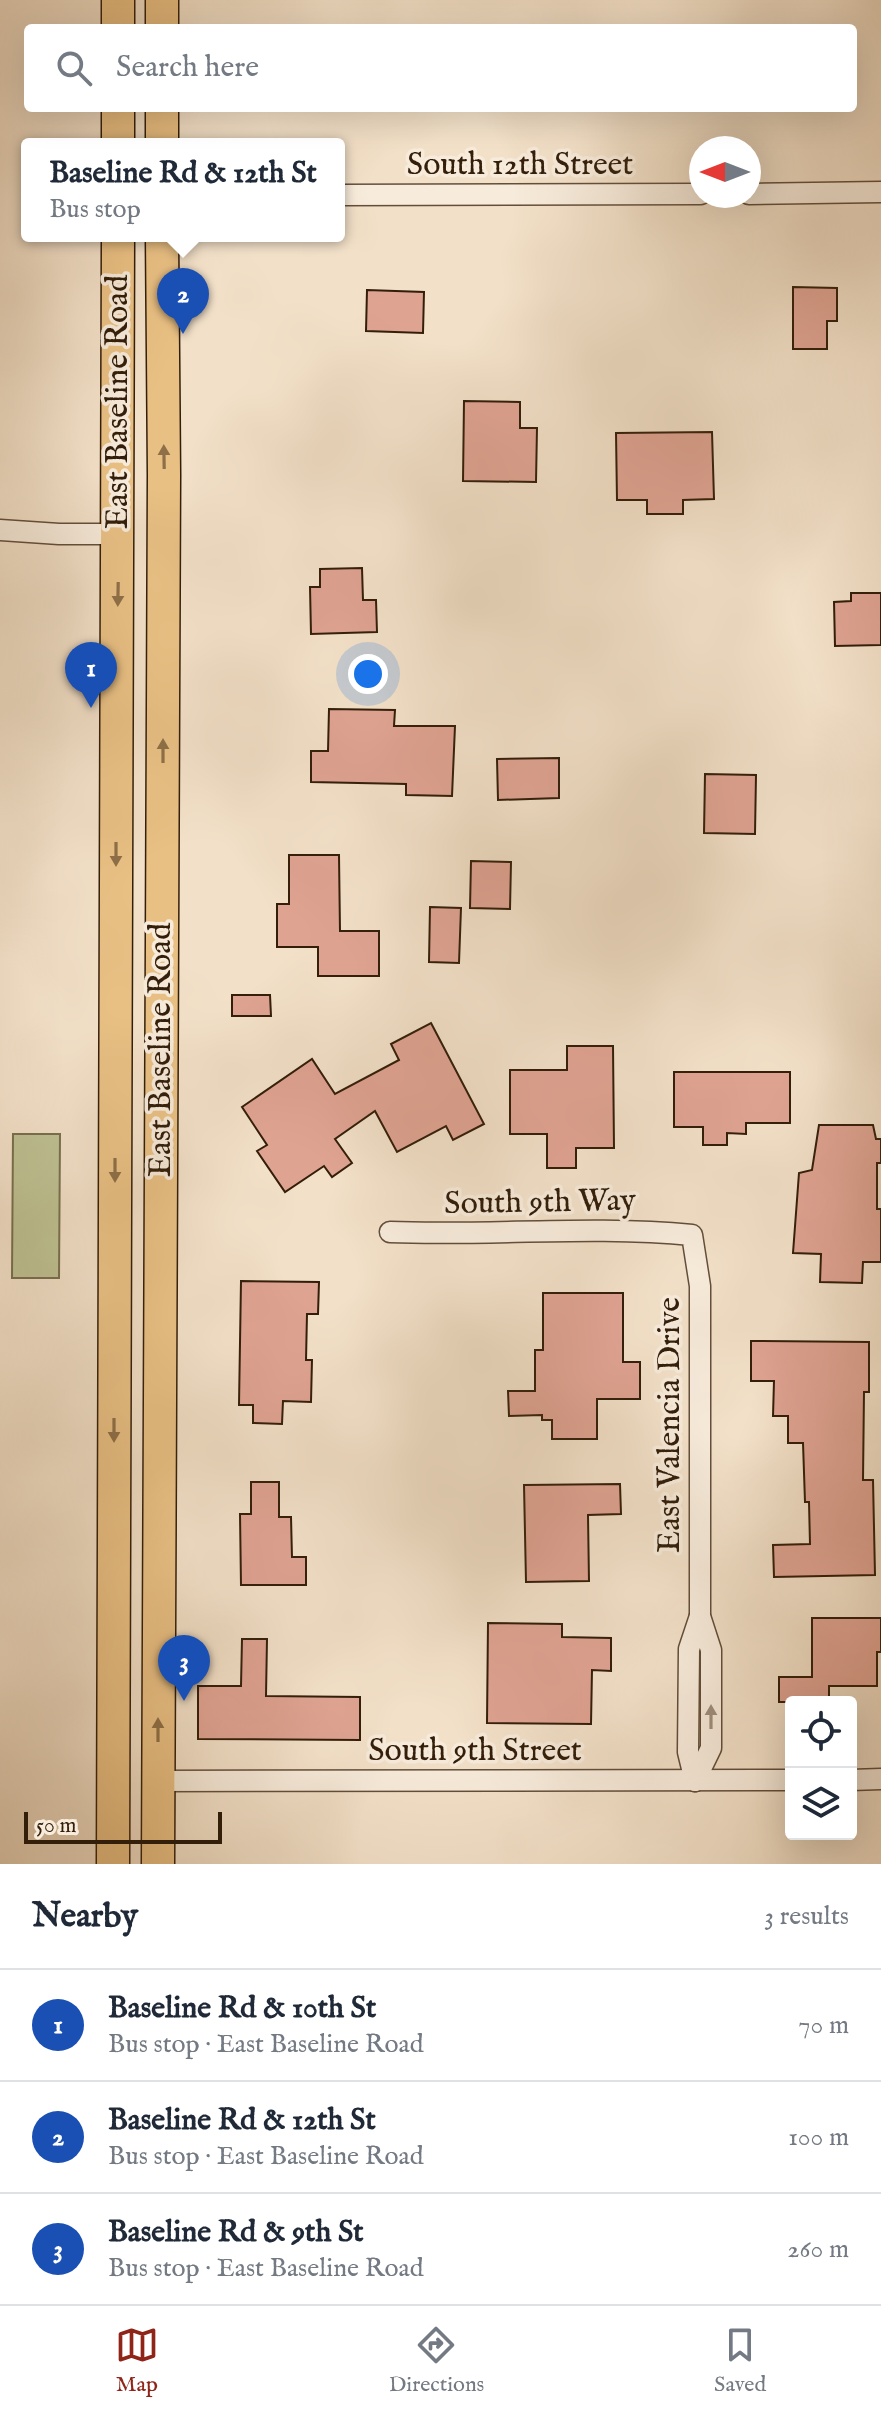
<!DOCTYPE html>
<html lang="en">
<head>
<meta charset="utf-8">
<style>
	:root { --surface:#fff; --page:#f6f6f7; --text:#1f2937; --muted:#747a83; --line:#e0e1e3; --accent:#8f2418 }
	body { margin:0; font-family:"IM FELL English",serif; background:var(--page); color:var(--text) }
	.controls { position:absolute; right:24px; bottom:24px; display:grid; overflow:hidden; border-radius:8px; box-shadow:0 8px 32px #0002 }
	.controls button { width:72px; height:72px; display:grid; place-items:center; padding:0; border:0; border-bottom:2px solid var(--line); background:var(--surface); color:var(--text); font:40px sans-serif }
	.compass { position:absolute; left:689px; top:136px; width:72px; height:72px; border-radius:50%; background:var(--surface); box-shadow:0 8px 32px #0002; rotate:270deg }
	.scale { position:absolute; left:24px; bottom:20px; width:198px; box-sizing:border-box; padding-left:8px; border:4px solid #331e0a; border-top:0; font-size:22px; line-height:28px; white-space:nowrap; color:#331e0a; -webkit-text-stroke:6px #f7ebdb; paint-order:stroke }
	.you { position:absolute; left:368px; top:674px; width:28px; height:28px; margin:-20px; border:6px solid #fff; border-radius:50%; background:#1a73e8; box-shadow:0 0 0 12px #1a73e833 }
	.badge { display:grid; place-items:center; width:52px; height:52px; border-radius:50%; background:var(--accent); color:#fff; font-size:26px; font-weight:700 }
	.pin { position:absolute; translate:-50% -66px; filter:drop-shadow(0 2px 4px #0008) }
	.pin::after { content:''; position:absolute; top:42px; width:28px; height:24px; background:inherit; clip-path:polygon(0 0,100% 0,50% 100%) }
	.popup { position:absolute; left:21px; top:138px; width:324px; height:104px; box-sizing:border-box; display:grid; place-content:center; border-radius:8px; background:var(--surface); filter:drop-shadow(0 2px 6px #0005); font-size:26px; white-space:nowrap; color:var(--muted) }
	.popup b { font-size:30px; color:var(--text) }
	.popup::after { content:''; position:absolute; left:50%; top:100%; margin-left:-16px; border:16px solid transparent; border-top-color:var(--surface) }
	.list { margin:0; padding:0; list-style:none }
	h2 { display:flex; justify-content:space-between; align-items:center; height:104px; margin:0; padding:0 32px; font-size:34px }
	h2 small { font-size:26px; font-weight:400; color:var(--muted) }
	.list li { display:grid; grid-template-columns:52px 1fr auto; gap:24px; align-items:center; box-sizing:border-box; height:112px; padding:0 32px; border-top:2px solid var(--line) }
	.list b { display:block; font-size:30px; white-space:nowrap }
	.list p { margin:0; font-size:26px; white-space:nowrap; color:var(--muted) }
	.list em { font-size:26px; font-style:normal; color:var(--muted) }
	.icon { flex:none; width:44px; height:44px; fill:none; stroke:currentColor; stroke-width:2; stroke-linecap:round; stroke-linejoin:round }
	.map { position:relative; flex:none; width:881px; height:1864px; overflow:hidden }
	.search { position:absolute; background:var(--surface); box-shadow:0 8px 32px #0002; left:24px; right:24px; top:24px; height:88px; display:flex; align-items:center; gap:20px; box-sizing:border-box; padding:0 28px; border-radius:8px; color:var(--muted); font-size:30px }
	.sheet { height:440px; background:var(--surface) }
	nav { display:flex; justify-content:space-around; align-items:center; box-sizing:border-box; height:112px; border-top:2px solid var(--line); background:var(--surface); font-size:22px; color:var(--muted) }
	nav a { display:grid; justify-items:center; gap:4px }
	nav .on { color:var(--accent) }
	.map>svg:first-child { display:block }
	.green { fill:#bec193; stroke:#78704e; stroke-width:2 }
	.building { fill:#dfa392; stroke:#331e0a; stroke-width:2 }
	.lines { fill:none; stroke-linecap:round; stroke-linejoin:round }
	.minor-casing { stroke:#634e3a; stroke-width:23 }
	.primary-casing { stroke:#331e0a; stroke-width:35 }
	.minor { stroke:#f7ebdb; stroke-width:20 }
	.primary { stroke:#e9c084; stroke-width:32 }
	.oneway { fill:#8e6f47 }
	.oneway2 { fill:#9f8f7d }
	.labels { text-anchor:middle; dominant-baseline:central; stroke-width:7; stroke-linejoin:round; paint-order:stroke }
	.street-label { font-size:32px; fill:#331e0a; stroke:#f7ebdb }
</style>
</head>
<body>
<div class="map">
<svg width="881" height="1864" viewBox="0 0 881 1864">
	<rect width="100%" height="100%" fill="#f2e0c8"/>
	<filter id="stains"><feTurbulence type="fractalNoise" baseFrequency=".0025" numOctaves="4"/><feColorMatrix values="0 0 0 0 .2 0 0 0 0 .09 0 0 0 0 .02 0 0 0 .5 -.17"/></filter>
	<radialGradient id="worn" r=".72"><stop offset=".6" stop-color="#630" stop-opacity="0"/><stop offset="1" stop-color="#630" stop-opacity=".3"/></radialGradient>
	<polygon class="green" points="13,1134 60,1134 59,1278 12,1278"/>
	<g class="building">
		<polygon points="793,287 837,288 837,321 827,321 827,349 793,349"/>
		<polygon points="367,290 424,292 423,333 366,331"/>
		<polygon points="464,401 520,402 520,428 537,428 536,482 463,481"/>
		<polygon points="712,432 714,499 683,500 683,514 647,514 647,500 617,500 616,433"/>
		<polygon points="362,568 363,600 376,600 377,632 311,634 310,587 320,587 320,569"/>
		<polygon points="851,593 881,593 881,645 835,646 834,602 851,601"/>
		<polygon points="329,709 395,710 394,726 455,726 452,796 406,795 406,784 311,782 311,751 328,751"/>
		<polygon points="559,758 559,798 498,800 497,759"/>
		<polygon points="705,774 756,775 755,834 704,833"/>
		<polygon points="289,855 339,855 340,931 379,931 379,976 318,976 318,947 277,947 277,904 289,904"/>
		<polygon points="471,861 511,862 510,909 470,908"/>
		<polygon points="430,907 461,908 459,963 429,962"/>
		<polygon points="232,995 270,995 271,1016 232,1016"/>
		<polygon points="431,1023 484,1124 453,1140 446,1126 397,1152 375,1111 335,1139 352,1163 332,1177 324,1166 285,1192 257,1151 267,1145 242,1107 312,1059 335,1094 399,1060 391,1044"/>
		<polygon points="567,1046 613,1046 614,1148 576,1148 576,1168 547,1168 547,1134 510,1134 510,1070 567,1070"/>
		<polygon points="674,1072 790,1072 790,1123 746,1123 746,1134 727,1133 727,1145 703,1145 703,1127 674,1127"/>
		<polygon points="819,1125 873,1125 876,1139 881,1139 881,1163 877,1163 877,1209 881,1209 881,1262 863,1262 862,1283 820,1282 821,1254 793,1253 799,1173 812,1170"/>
		<polygon points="241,1281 319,1282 318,1314 307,1314 306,1360 312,1360 311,1402 283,1401 282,1424 253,1423 253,1405 239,1405"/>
		<polygon points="543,1293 623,1293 623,1362 640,1362 640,1399 597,1399 597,1439 552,1439 552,1420 542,1420 542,1415 509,1416 508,1391 535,1391 535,1350 543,1350"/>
		<polygon points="751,1341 869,1342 869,1392 864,1392 863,1480 873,1480 875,1575 774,1577 773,1545 810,1544 809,1502 805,1502 803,1443 788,1443 788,1416 773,1416 774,1381 751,1381"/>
		<polygon points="251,1482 279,1482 279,1517 291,1517 292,1557 306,1557 306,1585 241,1585 240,1514 251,1514"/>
		<polygon points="620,1484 621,1514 588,1515 589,1581 526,1582 524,1485"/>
		<polygon points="812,1618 881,1618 881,1652 877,1652 877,1686 829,1686 829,1702 779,1702 779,1677 812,1677"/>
		<polygon points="488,1623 562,1624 562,1637 611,1638 611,1671 592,1670 591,1724 487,1723"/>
		<polygon points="242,1639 267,1639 266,1696 360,1697 360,1740 198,1739 198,1686 241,1686"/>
	</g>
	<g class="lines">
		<g class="minor-casing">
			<g id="minor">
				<polyline points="749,194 881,192"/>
				<polyline points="339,195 701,194"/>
				<polyline points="0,530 59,534 119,534"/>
				<path d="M390,1232C490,1236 592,1225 692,1235L700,1286V1616L711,1650V1748L695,1781"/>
				<polyline points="851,1780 881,1779"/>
				<polyline points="158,1781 791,1780"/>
				<polyline points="695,1781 688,1752 689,1649 700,1616"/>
			</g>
		</g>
		<g class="primary-casing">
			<g id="primary">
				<polyline points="118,0 118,28"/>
				<polyline points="162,28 162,0"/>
				<polyline points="118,108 118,144"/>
				<polyline points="162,144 162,108"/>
				<polyline points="113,1864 118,236"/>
				<polyline points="158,1864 164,475 162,236"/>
			</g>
		</g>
		<use href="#minor" class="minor"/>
		<use href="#primary" class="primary"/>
	</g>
	<defs><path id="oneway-solid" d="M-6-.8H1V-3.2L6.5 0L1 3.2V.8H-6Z" transform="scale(2)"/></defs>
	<g class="oneway">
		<use href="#oneway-solid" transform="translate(164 457) rotate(-91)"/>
		<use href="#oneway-solid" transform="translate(118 594) rotate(91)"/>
		<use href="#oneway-solid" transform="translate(163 751) rotate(-90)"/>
		<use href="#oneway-solid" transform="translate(116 854) rotate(90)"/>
		<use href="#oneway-solid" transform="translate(115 1170) rotate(90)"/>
		<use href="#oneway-solid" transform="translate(114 1430) rotate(90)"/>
		<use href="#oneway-solid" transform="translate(158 1730) rotate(-90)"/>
	</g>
	<use class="oneway2" href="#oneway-solid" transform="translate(711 1717) rotate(-90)"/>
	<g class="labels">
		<g class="street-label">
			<text x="520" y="165">South 12th Street</text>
			<text transform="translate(118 402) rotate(-90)">East Baseline Road</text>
			<text transform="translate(161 1050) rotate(-90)">East Baseline Road</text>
			<text transform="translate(540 1203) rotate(-1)">South 9th Way</text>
			<text transform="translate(670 1425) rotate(-90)">East Valencia Drive</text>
			<text x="475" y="1751">South 9th Street</text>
		</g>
	</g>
	<rect width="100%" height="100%" filter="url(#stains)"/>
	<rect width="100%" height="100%" fill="url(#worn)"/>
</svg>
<div class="controls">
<button><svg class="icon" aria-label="locate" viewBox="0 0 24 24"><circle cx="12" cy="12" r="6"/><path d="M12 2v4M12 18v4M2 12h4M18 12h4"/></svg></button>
<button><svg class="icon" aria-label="layers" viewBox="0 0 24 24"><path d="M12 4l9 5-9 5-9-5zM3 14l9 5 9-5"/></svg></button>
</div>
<svg class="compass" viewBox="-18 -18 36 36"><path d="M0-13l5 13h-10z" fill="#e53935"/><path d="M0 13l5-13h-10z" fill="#747a83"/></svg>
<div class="scale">50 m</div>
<div class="you"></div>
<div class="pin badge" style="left:91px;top:708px;background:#1a4fb4">1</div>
<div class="pin badge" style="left:183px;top:334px;background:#1a4fb4">2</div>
<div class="popup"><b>Baseline Rd &amp; 12th St</b>Bus stop</div>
<div class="pin badge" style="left:184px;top:1701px;background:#1a4fb4">3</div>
<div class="search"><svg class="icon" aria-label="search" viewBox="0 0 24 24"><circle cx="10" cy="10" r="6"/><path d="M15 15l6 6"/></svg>Search here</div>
</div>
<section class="sheet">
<h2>Nearby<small>3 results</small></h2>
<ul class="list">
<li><span class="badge" style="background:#1a4fb4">1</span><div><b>Baseline Rd &amp; 10th St</b><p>Bus stop · East Baseline Road</p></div><em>70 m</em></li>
<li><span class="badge" style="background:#1a4fb4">2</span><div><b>Baseline Rd &amp; 12th St</b><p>Bus stop · East Baseline Road</p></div><em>100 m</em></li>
<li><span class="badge" style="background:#1a4fb4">3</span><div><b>Baseline Rd &amp; 9th St</b><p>Bus stop · East Baseline Road</p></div><em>260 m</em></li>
</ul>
</section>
<nav>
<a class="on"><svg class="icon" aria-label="map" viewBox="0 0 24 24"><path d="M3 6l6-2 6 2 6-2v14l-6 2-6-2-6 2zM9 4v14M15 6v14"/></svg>Map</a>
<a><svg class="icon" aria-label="directions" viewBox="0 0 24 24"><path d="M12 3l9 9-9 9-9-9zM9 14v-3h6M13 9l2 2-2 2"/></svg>Directions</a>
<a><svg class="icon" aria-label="saved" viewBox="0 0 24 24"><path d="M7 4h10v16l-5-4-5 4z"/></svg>Saved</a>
</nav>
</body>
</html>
